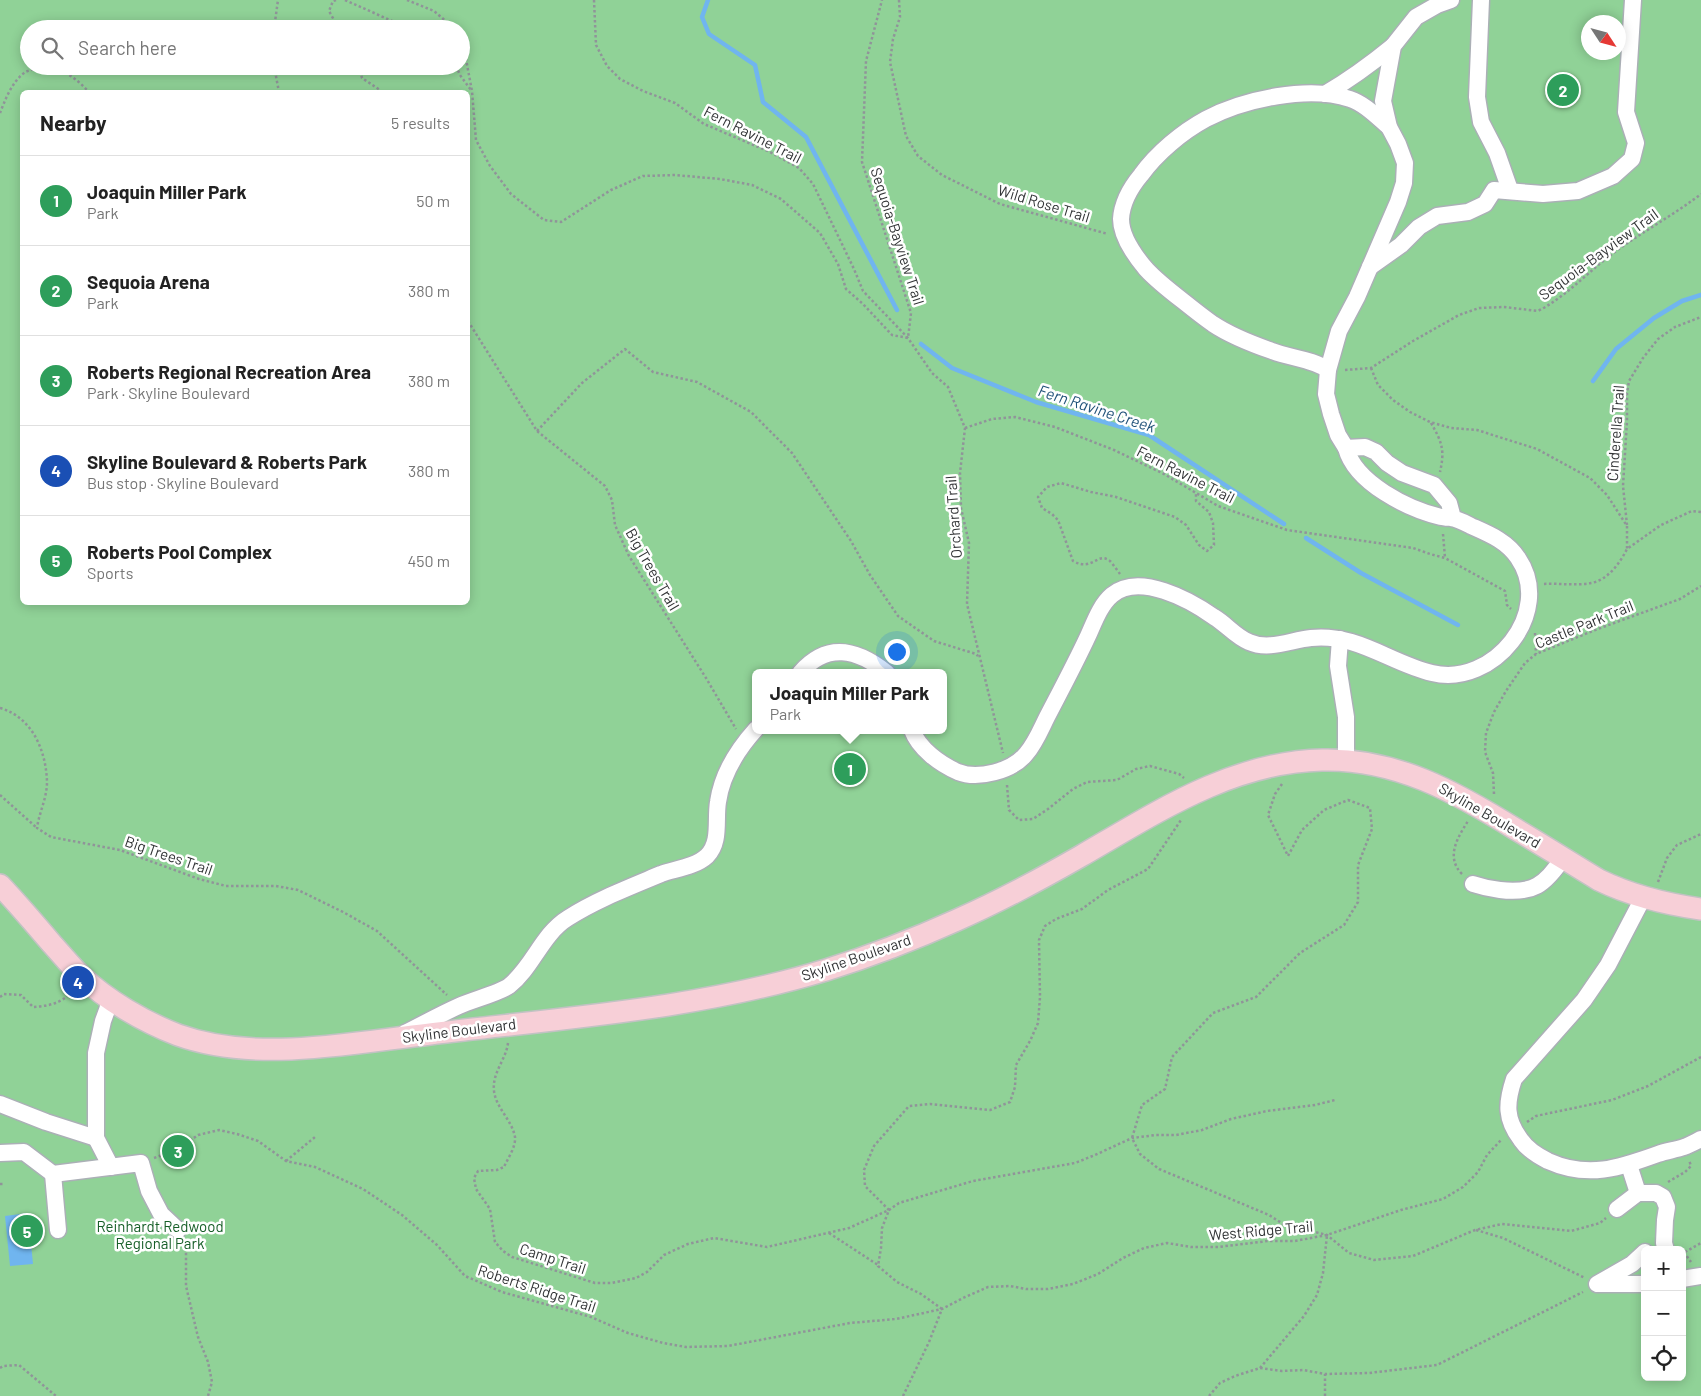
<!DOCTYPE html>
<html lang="en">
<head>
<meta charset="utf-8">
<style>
	:root { --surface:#fff; --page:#f2f2f2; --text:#222; --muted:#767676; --line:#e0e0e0; --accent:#d93025 }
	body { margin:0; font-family:Barlow,sans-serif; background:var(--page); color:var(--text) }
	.controls { position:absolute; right:15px; bottom:15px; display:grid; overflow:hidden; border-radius:8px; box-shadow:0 2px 12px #0003 }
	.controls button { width:45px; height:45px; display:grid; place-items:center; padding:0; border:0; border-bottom:1px solid var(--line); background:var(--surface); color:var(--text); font:25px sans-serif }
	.compass { position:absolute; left:1581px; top:15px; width:45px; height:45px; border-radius:50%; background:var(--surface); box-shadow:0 2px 12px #0003; rotate:126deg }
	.you { position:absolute; left:896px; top:651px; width:18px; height:18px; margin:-12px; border:4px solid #fff; border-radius:50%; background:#1a73e8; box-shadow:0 0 0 8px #1a73e833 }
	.badge { display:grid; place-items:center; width:32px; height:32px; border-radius:50%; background:var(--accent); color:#fff; font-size:16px; font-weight:700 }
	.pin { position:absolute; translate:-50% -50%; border:2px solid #fff; box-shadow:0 1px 5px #0006 }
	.popup { position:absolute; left:752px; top:669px; width:195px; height:65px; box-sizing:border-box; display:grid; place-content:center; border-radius:8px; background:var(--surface); filter:drop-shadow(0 1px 4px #0005); font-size:16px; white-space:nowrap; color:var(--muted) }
	.popup b { font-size:19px; color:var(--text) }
	.popup::after { content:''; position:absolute; left:50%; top:100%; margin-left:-10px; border:10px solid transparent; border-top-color:var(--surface) }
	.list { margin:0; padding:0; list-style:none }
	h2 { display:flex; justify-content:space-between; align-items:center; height:65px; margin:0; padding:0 20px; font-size:21px }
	h2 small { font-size:16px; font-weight:400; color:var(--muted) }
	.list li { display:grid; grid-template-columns:32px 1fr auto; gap:15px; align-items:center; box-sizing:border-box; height:90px; padding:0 20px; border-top:1px solid var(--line) }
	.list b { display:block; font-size:19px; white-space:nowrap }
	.list p { margin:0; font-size:16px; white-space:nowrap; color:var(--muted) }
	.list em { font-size:16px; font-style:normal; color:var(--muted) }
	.icon { flex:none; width:28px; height:28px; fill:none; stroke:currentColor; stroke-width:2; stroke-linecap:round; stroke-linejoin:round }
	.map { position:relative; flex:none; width:1701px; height:1396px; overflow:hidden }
	.search { position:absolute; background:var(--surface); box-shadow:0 2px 12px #0003; left:20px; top:20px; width:450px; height:55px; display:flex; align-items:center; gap:12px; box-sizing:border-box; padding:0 18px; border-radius:28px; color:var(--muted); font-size:19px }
	.panel { position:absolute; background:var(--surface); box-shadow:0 2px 12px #0003; left:20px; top:90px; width:450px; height:515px; border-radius:8px }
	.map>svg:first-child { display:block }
	.green { fill:#90d297; fill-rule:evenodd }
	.water { fill:#70b5ef }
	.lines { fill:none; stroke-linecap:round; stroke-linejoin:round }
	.stream { stroke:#70b5ef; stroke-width:4.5 }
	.minor-casing { stroke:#abb0b6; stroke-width:19 }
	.major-casing { stroke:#c2c2c3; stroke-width:24 }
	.path { stroke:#909499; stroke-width:2.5; stroke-dasharray:2.5 2.5; stroke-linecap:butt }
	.minor { stroke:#fff; stroke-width:16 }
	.major { stroke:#f7cfd7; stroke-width:21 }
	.labels { text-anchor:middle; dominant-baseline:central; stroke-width:5; stroke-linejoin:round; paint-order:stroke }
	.street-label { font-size:15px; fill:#323436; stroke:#fff }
	.park-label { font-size:15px; fill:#165e27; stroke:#fff }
	.water-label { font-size:16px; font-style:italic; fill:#215279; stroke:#fff }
</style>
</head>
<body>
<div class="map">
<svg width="1701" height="1396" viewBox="0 0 1701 1396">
	<rect width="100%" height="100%" fill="#e0e6ec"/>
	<path class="green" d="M0,0H1701V1396H0ZM1588,22H1618V52H1588ZM29,29H461V66H29ZM22,92H468V602H22ZM756,673H944V730H756ZM1645,1250H1682V1377H1645Z"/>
	<polygon class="water" points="28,1213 33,1264 10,1266 5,1216"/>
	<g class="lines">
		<g class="stream">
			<polyline points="708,0 702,17 709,34 755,65 763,102 806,137 897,310"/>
			<polyline points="921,344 952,368 1036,402 1149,435 1284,524"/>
			<polyline points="1593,381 1616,349 1654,318 1682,301 1701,295"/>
			<polyline points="1306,538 1361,573 1458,625"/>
		</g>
		<g class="minor-casing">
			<g id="minor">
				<polyline points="1481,0 1477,97 1481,122 1497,153 1510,190"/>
				<path d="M1325,94C1349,80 1371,64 1393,46"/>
				<polyline points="1370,267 1401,245 1419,227 1437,216 1468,212 1485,204 1494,190 1543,194 1578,191 1613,176 1632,159 1636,143 1626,112 1633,0"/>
				<path d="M1328,370C1313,359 1290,358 1272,351C1252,344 1231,336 1213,324C1203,317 1193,309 1183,301C1170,291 1157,281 1146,269C1135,256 1121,237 1121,219C1122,202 1131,187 1141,175C1157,153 1182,132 1206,119C1244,99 1309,85 1350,99C1365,104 1377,117 1389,127"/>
				<polyline points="1346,448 1338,435 1331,414 1326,394 1328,370 1339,331 1357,297 1398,202 1404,183 1405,163 1398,144 1389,127 1383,101 1393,46 1416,17 1437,5 1451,0"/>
				<polyline points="1340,639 1338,666 1346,717 1346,760"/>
				<path d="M800,673C827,642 857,649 887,673"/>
				<path d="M912,730C919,749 940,764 958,772C978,780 1012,771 1026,754C1035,744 1041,729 1047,717C1061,690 1075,664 1088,636C1094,623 1100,605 1112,595C1139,572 1190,600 1214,617C1226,624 1236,637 1249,642C1269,651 1291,640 1311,638C1357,633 1390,663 1432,673C1493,688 1555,612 1518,558C1507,541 1489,534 1471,526C1465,523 1458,519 1451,518C1442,516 1451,519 1441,517C1408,509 1355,483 1346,448L1365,447L1376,452L1387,463L1402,473L1434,485L1449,503L1453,518"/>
				<path d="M1473,884C1482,887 1491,889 1500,890C1533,894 1545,885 1563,858"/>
				<path d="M1643,898L1608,965L1584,1000L1514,1079C1506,1103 1505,1119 1521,1140C1527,1149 1538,1156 1548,1161C1588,1179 1619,1168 1658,1154C1666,1151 1675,1150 1684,1147C1690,1145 1695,1142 1701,1139"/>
				<path d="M405,1033C423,1024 441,1014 459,1006C472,1000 499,993 509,986C533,967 542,934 568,918C596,900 630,887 661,874C675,869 695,867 707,856C721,842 715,820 718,802C722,774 738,749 756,729"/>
				<polyline points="0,1104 46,1122 96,1138"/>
				<polyline points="0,1153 24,1152 53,1174 141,1163 149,1191 161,1214 178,1230"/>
				<polyline points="1629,1165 1638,1193 1656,1193 1663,1197 1667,1207 1665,1220 1664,1243 1666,1250"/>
				<polyline points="111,1167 96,1138 96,1053 103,1021 111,999"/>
				<polyline points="53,1174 58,1230"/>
				<polyline points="1617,1209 1638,1193"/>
				<polyline points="1682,1279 1701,1276"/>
				<polyline points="1597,1284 1632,1264 1645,1252"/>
				<polyline points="1599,1284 1645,1284"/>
			</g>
		</g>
		<g class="major-casing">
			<path id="major" d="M0,885C18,904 35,924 52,944C62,955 71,966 81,976C108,1001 144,1022 178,1035C256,1063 350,1043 430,1034C563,1018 698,1009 826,970C871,956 915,939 957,920C1000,901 1041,879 1081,856C1157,812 1232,762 1322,760C1395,758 1456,792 1517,830C1544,846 1571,863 1599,880C1632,896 1665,904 1701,909"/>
		</g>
		<g class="path">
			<polyline points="336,0 333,1 329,11 339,29"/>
			<polyline points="345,0 410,29"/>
			<polyline points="407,0 434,11 455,29"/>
			<polyline points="594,0 596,45 607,66 620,79 643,91 675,103 704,124 770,152 799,168 813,184 854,269 863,291 908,338 932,373 948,387 965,428 960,473 961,508 969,543 967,604 1003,753"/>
			<polyline points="899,0 900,17 893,39 890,62 906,136 918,156 942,175 1000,204 1108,234"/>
			<polyline points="274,29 278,0"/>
			<polyline points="461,44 465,54 472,91 476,140 490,166 511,194 544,220 561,222 611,190 643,176 675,175 720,179 752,185 781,199 820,233 838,264 846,289 863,304 892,335 908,338 911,313 862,162 866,61 882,0"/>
			<polyline points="274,66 279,92"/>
			<polyline points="359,66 362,78 380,90 381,92"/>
			<polyline points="456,66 460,75 471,90"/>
			<path d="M0,113C5,100 12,82 24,73C26,71 31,70 35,69C57,63 75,77 89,92"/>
			<polyline points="468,321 537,431 605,486 612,500 615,525 629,556 706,678 736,729"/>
			<polyline points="1371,368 1378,385 1393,400 1410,412 1430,422 1451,428 1477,430 1537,449 1590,478 1607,495 1627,526 1627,549 1661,525 1692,511 1701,512"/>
			<path d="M1345,370L1371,368L1413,341L1459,315L1479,308L1504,307L1538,311C1565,297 1584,276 1608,257C1638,234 1671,217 1701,194"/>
			<path d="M1431,423C1442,442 1445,450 1440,472"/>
			<polyline points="965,428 992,419 1015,417 1055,427 1114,450 1164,474 1218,506 1287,530 1413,548 1430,554 1445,558 1505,591 1507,605 1511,609"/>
			<polyline points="537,431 582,383 625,349 653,372 697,382 751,412 792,453 851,541 870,575 898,616 934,641 976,654 978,656"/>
			<polyline points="1627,525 1623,486 1627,421 1627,393 1629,381 1643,358 1658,339 1675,327 1701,317"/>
			<polyline points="1443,534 1445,558"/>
			<path d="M1120,574C1117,570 1113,564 1110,561C1097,551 1093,572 1073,561L1058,520L1052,514L1042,508L1038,497L1047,487L1061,483L1091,492L1116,497L1175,517L1186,525L1199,545L1207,551L1214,545L1213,523L1209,512L1196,501V493"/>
			<path d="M1544,584C1559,583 1576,586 1591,583C1608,580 1620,563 1627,549"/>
			<polyline points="1535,633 1536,654"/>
			<path d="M0,708C32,717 46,750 47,782C47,798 39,813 37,828L51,837L120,850L199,879L226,886H276L298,890L343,912L377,931L447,995"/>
			<polyline points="1282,784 1275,794 1268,815 1288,856 1302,830 1324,810 1348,800 1370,808 1372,829 1358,865 1358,902 1344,925 1300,953 1256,997 1213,1013 1172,1057 1165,1089 1142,1105 1132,1138 1140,1154 1159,1169 1269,1215 1283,1224 1327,1235 1349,1253 1374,1260 1413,1256 1475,1230 1502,1224 1571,1231 1600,1223 1606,1218"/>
			<polyline points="1007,785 1009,810 1019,820 1033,819 1048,809 1073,789 1087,782 1117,780 1136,769 1150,766 1179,774 1184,778"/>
			<polyline points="1494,794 1493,773 1485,752 1486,733 1494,712 1506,691 1525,663 1536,654 1595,630 1680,599 1701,586"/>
			<polyline points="0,795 37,828"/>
			<path d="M1462,874C1445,857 1458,837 1468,821"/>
			<polyline points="1658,882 1667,858 1677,845 1701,834"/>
			<path d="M0,997L4,994L21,995L33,1007C47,1006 62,1004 72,991"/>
			<path d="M508,1043C506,1060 492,1072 494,1091C496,1108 512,1120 515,1137C516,1147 508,1158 504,1167L497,1170L478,1171L474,1178L476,1189L490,1209L495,1242L503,1251L512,1257L595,1283H611L636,1278L647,1272L664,1255L688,1244L714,1238L767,1247L849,1228L889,1210L899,1203L973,1181L1075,1163L1095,1155L1132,1138L1156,1135H1176L1202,1130L1231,1119L1267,1111L1315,1105L1335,1100"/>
			<polyline points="1527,1122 1536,1116 1612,1100 1648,1086 1701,1057"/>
			<polyline points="154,1158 178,1149 198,1135 219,1130 237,1134 258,1141 286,1161 315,1167 363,1189 402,1215 437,1245 465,1276 502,1292 591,1317 628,1333 663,1343 686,1347 728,1346 850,1323 896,1319 942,1309 965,1297 988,1287 1010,1286 1026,1289 1048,1289 1073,1284 1098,1274 1123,1258 1144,1248 1167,1243 1191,1247 1218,1247 1268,1241 1295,1241 1327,1235 1401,1210 1443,1199 1463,1187 1478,1172 1487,1155 1502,1139"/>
			<polyline points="286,1161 315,1137"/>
			<polyline points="1668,1182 1685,1172 1691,1166 1689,1160"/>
			<polyline points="0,1184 3,1184"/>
			<polyline points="1476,1230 1503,1238 1585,1278"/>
			<polyline points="829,1233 878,1265"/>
			<polyline points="184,1243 186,1249 186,1286 198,1337 208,1362 212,1382 208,1396"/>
			<polyline points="1681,1248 1691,1262"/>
			<polyline points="1685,1252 1701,1243"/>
			<polyline points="942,1309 921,1294 897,1282 878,1266 881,1248 882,1228 889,1210 865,1186 864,1170 874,1146 909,1106 930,1104 990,1110 1010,1102 1015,1087 1016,1065 1030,1041 1038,1023 1040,997 1039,940 1045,926 1056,919 1082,909 1108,890 1148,869 1181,820"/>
			<polyline points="0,1368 3,1366 19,1365 56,1396"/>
			<polyline points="1260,1368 1304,1316 1317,1295 1323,1273 1327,1235"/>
			<polyline points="903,1396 929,1342 942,1309"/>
			<polyline points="1209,1396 1220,1383 1235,1376 1260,1368 1282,1371 1303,1370 1325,1374 1369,1373 1437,1365 1583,1292"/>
			<polyline points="1325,1396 1325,1374"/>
		</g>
		<use href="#minor" class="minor"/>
		<use href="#major" class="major"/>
	</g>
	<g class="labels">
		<g class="street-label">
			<text transform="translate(753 134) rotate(27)">Fern Ravine Trail</text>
			<text transform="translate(1044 203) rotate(17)">Wild Rose Trail</text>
			<text transform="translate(898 236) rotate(72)">Sequoia-Bayview Trail</text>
			<text transform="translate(1598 254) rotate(-36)">Sequoia-Bayview Trail</text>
			<text transform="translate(1615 433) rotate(-86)">Cinderella Trail</text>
			<text transform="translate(1186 474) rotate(27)">Fern Ravine Trail</text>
			<text transform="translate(953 517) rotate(-94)">Orchard Trail</text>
			<text transform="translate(653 569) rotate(60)">Big Trees Trail</text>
			<text transform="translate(1584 624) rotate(-22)">Castle Park Trail</text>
			<text transform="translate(1490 815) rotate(30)">Skyline Boulevard</text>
			<text transform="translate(169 855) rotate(19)">Big Trees Trail</text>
			<text transform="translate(856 957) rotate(-19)">Skyline Boulevard</text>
			<text transform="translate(459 1030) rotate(-7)">Skyline Boulevard</text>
			<text transform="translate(1261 1230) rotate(-5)">West Ridge Trail</text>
			<text transform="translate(553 1258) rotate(18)">Camp Trail</text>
			<text transform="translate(537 1288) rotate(18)">Roberts Ridge Trail</text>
		</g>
		<g class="park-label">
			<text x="160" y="1226">Reinhardt Redwood<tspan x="160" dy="17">Regional Park</tspan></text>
		</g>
		<g class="water-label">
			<text transform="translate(1097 408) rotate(18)">Fern Ravine Creek</text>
		</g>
	</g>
</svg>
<div class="controls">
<button>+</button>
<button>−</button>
<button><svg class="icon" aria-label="locate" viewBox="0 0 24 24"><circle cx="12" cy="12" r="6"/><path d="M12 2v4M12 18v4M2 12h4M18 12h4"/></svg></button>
</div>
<svg class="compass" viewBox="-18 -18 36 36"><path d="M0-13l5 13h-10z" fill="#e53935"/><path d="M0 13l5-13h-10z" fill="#767676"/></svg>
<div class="you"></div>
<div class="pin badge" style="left:850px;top:769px;background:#2e9e5b">1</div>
<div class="popup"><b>Joaquin Miller Park</b>Park</div>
<div class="pin badge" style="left:1563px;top:90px;background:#2e9e5b">2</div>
<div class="pin badge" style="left:178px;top:1151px;background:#2e9e5b">3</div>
<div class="pin badge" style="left:78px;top:982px;background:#1a4fb4">4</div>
<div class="pin badge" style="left:27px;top:1231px;background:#2e9e5b">5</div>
<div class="search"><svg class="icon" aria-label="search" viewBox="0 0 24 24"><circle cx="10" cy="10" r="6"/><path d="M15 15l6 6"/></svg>Search here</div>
<section class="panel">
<h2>Nearby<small>5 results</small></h2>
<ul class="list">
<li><span class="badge" style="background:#2e9e5b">1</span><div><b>Joaquin Miller Park</b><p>Park</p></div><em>50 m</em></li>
<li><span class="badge" style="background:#2e9e5b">2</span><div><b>Sequoia Arena</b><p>Park</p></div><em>380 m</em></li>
<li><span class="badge" style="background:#2e9e5b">3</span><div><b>Roberts Regional Recreation Area</b><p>Park · Skyline Boulevard</p></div><em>380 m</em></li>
<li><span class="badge" style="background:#1a4fb4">4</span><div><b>Skyline Boulevard &amp; Roberts Park</b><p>Bus stop · Skyline Boulevard</p></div><em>380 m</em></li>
<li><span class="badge" style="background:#2e9e5b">5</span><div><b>Roberts Pool Complex</b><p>Sports</p></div><em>450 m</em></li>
</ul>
</section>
</div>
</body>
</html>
